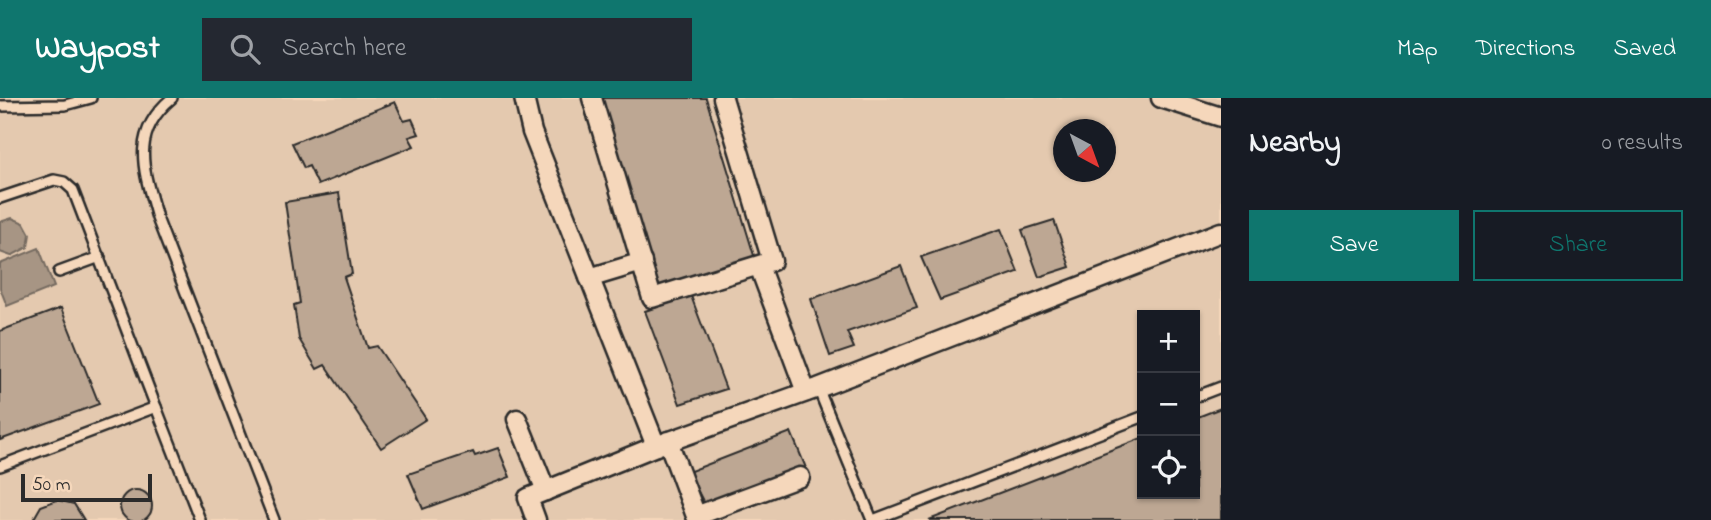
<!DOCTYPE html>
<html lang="en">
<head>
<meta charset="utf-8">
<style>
	:root { --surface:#171b24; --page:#242831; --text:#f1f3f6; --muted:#9ea1a6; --line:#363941; --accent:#0f766e }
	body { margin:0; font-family:"Indie Flower",sans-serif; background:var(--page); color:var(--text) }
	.controls { position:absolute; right:21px; bottom:21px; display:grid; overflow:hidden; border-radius:0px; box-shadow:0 2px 5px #0004 }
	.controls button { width:63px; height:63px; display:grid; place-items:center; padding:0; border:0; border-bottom:2px solid var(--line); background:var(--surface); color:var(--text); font:35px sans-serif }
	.compass { position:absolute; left:1053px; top:21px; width:63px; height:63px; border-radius:50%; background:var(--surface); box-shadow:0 2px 5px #0004; rotate:139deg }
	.scale { position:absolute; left:21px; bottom:18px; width:131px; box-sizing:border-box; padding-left:7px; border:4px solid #2b2b2b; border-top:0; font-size:19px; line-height:24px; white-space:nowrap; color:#2b2b2b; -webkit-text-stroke:5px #f5d7bb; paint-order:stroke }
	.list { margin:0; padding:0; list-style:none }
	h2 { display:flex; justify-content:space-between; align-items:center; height:91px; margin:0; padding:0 28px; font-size:30px }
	h2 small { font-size:23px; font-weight:400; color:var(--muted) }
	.actions { display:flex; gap:14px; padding:21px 28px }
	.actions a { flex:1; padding:16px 0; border:2px solid var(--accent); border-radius:0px; text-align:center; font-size:24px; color:var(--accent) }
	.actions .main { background:var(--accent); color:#fff }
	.icon { flex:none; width:38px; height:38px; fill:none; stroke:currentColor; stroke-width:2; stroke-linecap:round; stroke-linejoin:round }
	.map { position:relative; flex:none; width:1221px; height:422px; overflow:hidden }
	header { display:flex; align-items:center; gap:42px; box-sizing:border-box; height:98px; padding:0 35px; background:var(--accent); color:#fff }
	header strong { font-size:33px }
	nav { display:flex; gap:38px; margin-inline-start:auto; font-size:24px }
	.search { width:490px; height:63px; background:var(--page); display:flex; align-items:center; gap:18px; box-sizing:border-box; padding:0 24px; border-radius:0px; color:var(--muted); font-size:26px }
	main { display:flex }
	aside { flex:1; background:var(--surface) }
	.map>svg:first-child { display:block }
	.built { fill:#e4c9af; fill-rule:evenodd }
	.water { fill:#a79584; stroke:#756b60; stroke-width:2 }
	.building { fill:#bda793; stroke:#2b2b2b; stroke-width:2 }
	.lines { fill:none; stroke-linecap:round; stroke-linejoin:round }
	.lane-casing { stroke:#2b2b2b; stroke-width:14 }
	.street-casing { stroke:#2b2b2b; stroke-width:23 }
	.lane { stroke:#f5d7bb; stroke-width:9 }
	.street { stroke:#f5d7bb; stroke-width:18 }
</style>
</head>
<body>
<header>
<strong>Waypost</strong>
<div class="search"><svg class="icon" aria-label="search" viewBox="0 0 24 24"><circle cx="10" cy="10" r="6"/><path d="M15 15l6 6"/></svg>Search here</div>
<nav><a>Map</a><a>Directions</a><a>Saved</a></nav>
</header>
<main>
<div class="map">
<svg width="1221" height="422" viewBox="0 0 1221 422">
	<rect width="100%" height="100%" fill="#f5d7bb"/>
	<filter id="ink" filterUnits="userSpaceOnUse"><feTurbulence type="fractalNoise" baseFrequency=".0143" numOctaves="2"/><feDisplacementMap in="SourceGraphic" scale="14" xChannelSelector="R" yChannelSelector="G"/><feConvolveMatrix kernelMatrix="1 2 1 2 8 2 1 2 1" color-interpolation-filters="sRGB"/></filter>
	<g filter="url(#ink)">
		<path class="built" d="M0,0H1221V422H0ZM1064,32H1106V74H1064ZM1142,217H1195V396H1142Z"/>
		<g class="water">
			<polygon points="12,120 24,125 30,136 28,149 11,158 0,154 0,124"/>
			<polygon points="39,150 54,189 7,208 0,190 0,166"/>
		</g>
		<g class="building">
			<polygon points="600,0 706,0 756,164 659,194"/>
			<polygon points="395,4 404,23 412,21 419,36 409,39 414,48 318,87 309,68 304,70 292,45"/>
			<polygon points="339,95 352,176 344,179 368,250 377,248 426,321 381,350 325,267 317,271 299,241 294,207 300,205 285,104"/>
			<polygon points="1054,122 1070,169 1039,179 1022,132"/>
			<polygon points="1001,131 1018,174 940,202 921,159"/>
			<polygon points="901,168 917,210 847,234 854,250 830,258 811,201"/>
			<polygon points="691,198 726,291 680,306 645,213"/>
			<polygon points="61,210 99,306 0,342 0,233"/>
			<polygon points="1221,310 1221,422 929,422 1142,340 1142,396 1195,396 1195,320"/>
			<polygon points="791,334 806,370 706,409 688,374"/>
			<polygon points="498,350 510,379 423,411 408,376 473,354 475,358"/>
			<circle cx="136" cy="408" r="16"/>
			<polygon points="57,402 74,406 84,422 33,422 41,408"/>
		</g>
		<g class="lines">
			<g class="lane-casing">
				<g id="lane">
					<path d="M172,0C129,36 144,73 157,120L274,422"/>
					<polyline points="0,8 65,7 91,0"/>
					<polyline points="0,100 54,82 64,84 73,92 156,309"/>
					<polyline points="59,174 100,159"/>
					<polyline points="818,290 872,422"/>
					<polyline points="1195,299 1221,289"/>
					<polyline points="0,368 156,309 200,422"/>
					<polyline points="873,422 1142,319"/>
				</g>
			</g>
			<g class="street-casing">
				<g id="street">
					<polyline points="524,0 532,34 656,348"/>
					<polyline points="592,0 652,200 772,163 723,0"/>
					<polyline points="1161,0 1221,19"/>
					<polyline points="759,168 806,294"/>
					<polyline points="589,180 642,164"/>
					<polyline points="517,321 546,393"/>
					<polyline points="668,343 696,418 800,379"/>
					<polyline points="536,422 528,400 656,348 818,290 1221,134"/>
				</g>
			</g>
			<use href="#lane" class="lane"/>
			<use href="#street" class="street"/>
		</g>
	</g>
</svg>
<div class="controls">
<button>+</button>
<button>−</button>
<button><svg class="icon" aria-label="locate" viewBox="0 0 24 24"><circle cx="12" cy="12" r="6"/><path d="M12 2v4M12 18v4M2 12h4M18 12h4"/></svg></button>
</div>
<svg class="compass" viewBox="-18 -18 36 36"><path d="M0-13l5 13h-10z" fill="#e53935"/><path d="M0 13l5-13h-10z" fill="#9ea1a6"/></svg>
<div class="scale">50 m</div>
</div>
<aside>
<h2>Nearby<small>0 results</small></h2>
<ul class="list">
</ul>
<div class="actions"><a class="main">Save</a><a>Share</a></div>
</aside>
</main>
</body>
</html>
